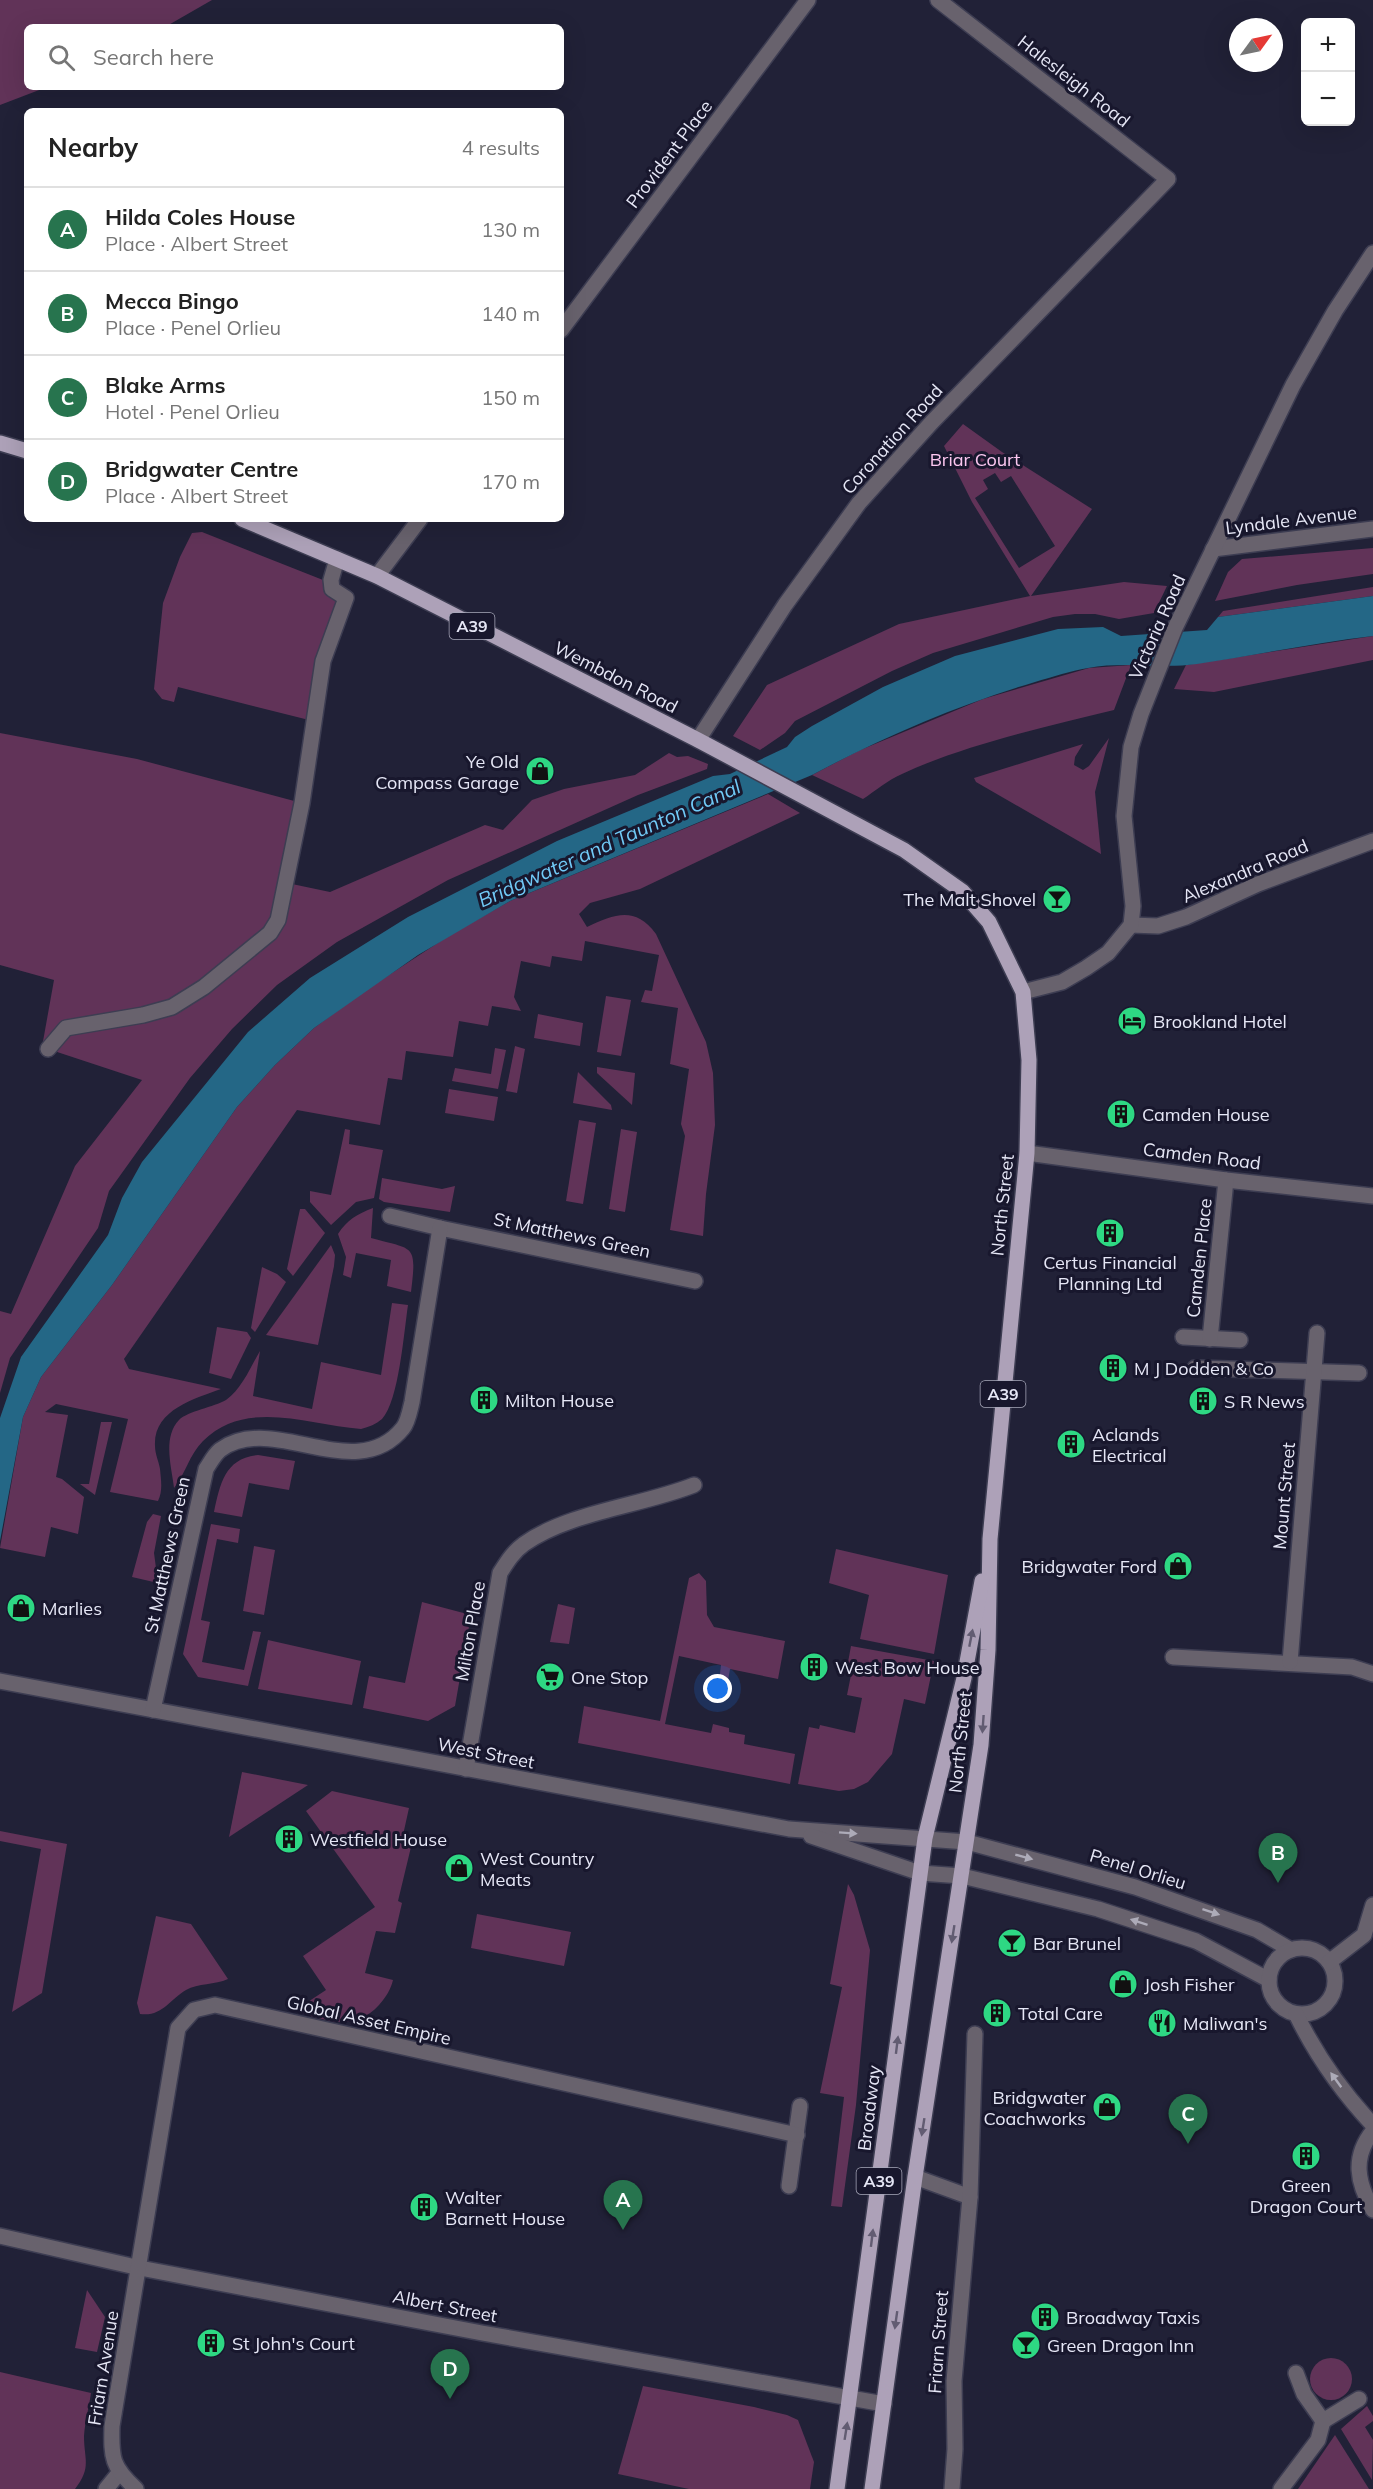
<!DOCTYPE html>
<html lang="en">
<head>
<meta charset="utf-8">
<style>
	:root { --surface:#fff; --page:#f2f2f2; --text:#222; --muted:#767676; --line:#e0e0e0; --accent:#27744e }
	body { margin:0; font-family:Mulish,sans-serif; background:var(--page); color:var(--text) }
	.controls { position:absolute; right:18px; top:18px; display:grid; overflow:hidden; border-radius:9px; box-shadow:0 6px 24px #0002 }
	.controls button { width:54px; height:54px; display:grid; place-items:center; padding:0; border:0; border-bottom:2px solid var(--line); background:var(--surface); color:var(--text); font:30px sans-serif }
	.compass { position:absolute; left:1229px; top:18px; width:54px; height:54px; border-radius:50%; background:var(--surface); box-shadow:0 6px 24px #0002; rotate:57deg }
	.you { position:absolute; left:718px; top:1689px; width:21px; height:21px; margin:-15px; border:4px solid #fff; border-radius:50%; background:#1a73e8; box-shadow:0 0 0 9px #1a73e833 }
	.badge { display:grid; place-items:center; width:39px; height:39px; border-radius:50%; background:var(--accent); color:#fff; font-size:20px; font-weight:700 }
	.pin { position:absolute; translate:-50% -50px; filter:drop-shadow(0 2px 3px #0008) }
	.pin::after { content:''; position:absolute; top:32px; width:21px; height:18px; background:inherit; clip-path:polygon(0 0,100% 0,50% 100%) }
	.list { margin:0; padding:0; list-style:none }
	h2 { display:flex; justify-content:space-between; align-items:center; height:78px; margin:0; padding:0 24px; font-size:26px }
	h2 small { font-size:20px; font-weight:400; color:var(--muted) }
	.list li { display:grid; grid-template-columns:39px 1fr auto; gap:18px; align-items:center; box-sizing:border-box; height:84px; padding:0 24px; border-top:2px solid var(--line) }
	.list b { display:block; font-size:22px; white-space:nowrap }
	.list p { margin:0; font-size:20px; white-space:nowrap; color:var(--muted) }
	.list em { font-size:20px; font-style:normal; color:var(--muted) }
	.icon { flex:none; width:33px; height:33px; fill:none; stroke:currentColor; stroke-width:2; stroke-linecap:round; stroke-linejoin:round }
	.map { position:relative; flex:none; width:1373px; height:2489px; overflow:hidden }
	.search { position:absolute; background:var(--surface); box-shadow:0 6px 24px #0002; left:24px; top:24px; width:540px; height:66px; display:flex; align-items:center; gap:15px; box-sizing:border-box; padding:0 21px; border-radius:9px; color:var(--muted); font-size:22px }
	.panel { position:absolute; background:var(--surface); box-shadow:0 6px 24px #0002; left:24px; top:108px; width:540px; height:414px; border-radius:9px }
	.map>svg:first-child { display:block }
	.green { fill:#613358; fill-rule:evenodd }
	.water { fill:#246786 }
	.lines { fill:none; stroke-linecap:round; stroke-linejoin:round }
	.minor-casing { stroke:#3d3d52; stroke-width:18 }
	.major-casing { stroke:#3d3d52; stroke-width:18 }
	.minor { stroke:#68626d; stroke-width:15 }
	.major { stroke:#ada1b8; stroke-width:15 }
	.oneway { fill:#625c72 }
	.oneway2 { fill:#adabb8 }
	.labels { text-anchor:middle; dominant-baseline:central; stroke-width:6; stroke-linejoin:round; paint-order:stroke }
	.shield { fill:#18172d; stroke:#a8a9ba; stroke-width:1.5 }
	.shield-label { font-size:16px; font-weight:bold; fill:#e6e7f6 }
	.street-label { font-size:18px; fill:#e6e7f6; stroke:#18172d }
	.park-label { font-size:18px; fill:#fbc6ef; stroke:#18172d }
	.poi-label { font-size:18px; fill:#e6e7f6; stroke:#18172d; text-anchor:start }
	.water-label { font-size:20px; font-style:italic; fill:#71caf7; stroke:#18172d }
</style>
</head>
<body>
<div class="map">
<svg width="1373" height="2489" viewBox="0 0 1373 2489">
	<rect width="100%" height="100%" fill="#212137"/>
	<g class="green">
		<polygon points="0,0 212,0 165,27 27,27 27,87 47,87 0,105"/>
		<path d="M963,424L1002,452L1092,509L1031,596L1124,582L1167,586L1154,613L1119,619L1095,614H1075L1053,617L933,653L892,671L795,721L785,733L760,750L733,736L767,685L899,624L1030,596L972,502L944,446ZM995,473L1001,482L1011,476L1055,546L1019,568L975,498L988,489L983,480Z"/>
		<path d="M202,532L323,580L328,594L340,603C317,640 313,677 309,720L178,687L174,702L162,699L154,689L163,603L180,557L192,533Z"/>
		<polygon points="1373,548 1373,574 1297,585 1215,601 1228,572 1242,559"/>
		<polygon points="1373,587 1373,596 1218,617 1223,611"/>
		<polygon points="1373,636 1373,660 1214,692 1174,689 1186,665"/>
		<path d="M1131,665L1114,710C1045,727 966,744 902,774C888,780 875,791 863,799L812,775L858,751L983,699L1089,668Z"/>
		<polygon points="0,733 137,759 298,802 292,884 330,892 485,825 503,830 532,800 564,789 635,775 669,753 677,757 688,756 708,764 707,769 638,795 448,880 337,942 277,985 232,1029 190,1078 109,1191 98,1228 10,1358 0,1393 0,1311 11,1314 75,1166 142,1080 42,1047 54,980 0,965"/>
		<polygon points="1109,738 1095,792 1101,854 976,782 974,778 1083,744 1075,757 1074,765 1083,770 1089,766"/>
		<path d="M768,794L800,813L640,889L590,903L579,914L587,927C615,914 635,906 656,934L706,1042L713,1073L715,1125L706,1194L703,1236L670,1230L685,1136L681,1124L689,1069L670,1064L678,1008L641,1002L645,990L652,991L659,955L585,941L582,961L552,956L550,967L521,961L514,997L521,1011L492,1006L488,1026L459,1021L453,1057L406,1051L402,1080L388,1078L380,1125L297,1110L124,1359L129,1369L221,1389C194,1399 153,1410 155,1446C155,1454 159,1462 160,1469C161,1481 163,1490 158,1501L110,1492L128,1419L56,1404L45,1412L68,1415L56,1477L62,1479L84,1497L78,1534L51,1527L45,1557L0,1548L23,1417L41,1377L112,1285L237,1107L275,1065L314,1028L363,992L450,935L510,901Z"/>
		<polygon points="606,996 631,1000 621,1056 597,1052"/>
		<polygon points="538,1014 583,1023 580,1046 534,1038"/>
		<polygon points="515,1046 525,1049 517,1093 506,1091"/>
		<polygon points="495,1048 506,1050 498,1089 452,1081 455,1068 491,1074"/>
		<polygon points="597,1067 635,1073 632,1105 597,1073"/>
		<polygon points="578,1072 611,1105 612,1110 573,1103"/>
		<polygon points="449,1089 498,1097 494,1121 445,1113"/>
		<polygon points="579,1120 596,1123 583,1204 566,1201"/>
		<polygon points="345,1129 350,1130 349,1144 383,1150 374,1198 356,1202 331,1225 310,1202 310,1191 331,1195"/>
		<polygon points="621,1129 637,1132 625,1212 609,1209"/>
		<polygon points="382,1178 442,1189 455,1186 450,1212 384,1202 379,1199"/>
		<path d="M373,1208L371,1238C414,1250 417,1243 411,1292L387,1286L391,1260L356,1253L351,1278L343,1275L346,1257L338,1234C347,1220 357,1214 373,1208Z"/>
		<polygon points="300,1209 305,1209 325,1233 293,1276 287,1269"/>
		<polygon points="331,1245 335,1255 334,1266 318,1345 266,1335"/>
		<polygon points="262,1267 277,1274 286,1282 255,1332 251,1328"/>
		<path d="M392,1303L408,1305C404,1331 399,1401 382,1419C376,1424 369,1427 361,1429C309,1425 246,1398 203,1441C189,1455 186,1473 174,1488C172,1468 162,1438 179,1420C188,1411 214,1407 226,1400C242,1389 251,1366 260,1351L253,1396L312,1409L321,1362L381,1375Z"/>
		<polygon points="217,1327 247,1332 251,1338 231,1379 209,1373"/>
		<polygon points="101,1422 112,1422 95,1495 80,1484 89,1484"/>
		<path d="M258,1455L295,1461L289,1490L249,1483L242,1517L214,1512C220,1484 225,1458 258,1455Z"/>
		<polygon points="153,1514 161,1516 154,1553 158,1583 132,1577 147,1522"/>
		<polygon points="211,1524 240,1529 238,1543 217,1539 201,1620 210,1622 202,1662 244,1670 253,1631 261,1632 248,1686 198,1677 183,1654"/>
		<polygon points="254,1546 275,1550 264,1615 243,1611"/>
		<polygon points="836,1549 948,1575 934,1654 860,1639 869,1595 829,1583"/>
		<polygon points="699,1573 706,1581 707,1615 714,1627 785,1641 778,1679 730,1669 726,1692 718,1691 721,1665 679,1656 665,1724 711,1733 713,1724 729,1728 729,1732 745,1735 744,1744 795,1754 790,1784 578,1743 584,1706 660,1721 689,1578"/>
		<polygon points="422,1602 471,1615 455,1706 428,1721 363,1708 369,1676 405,1683"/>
		<polygon points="558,1604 575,1608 569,1644 550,1642"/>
		<polygon points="268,1640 361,1661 352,1705 258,1689"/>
		<polygon points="851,1646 934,1661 925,1704 904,1699 892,1754 868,1782 854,1789 839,1791 798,1784 809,1727 819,1729 820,1725 855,1733 862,1698 847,1695 851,1675 846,1673"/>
		<polygon points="242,1772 308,1785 229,1837"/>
		<path d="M332,1791L409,1808L401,1844L411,1847L398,1901L402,1903L395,1933L376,1931L365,1973L393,1980C391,1989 386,1997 379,2005C353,2033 326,2020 294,2011L326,1990L303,1956L375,1907L306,1811Z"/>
		<polygon points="0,1831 67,1844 42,1993 12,2012 41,1849 0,1841"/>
		<polygon points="848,1884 854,1895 870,1950 856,2105 842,2207 831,2206 844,2097 820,2093 842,1987 830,1984"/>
		<polygon points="477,1914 571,1932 564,1966 471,1948"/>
		<path d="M156,1916L191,1924L228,1979C215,1985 198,1983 186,1990C169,2000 162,2017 140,2014L137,2003Z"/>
		<polygon points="87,2290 105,2317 97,2352 75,2348"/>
		<circle cx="1331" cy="2379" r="21"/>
		<path d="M0,2372L91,2393C89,2407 85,2422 84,2436C84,2460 92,2467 75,2489H0Z"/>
		<polygon points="643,2386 754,2407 787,2415 798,2420 814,2462 810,2489 689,2489 618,2474"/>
		<polygon points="1367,2406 1373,2416 1373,2421 1365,2427 1373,2440 1372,2480 1341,2429"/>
		<polygon points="1335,2435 1369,2489 1298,2489"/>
	</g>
	<path class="water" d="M1373,596V636C1314,643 1256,655 1197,664C1161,669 1124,661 1088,668C1070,671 1052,677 1035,682C958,705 883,737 812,775L510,901L418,955L314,1028L275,1065L237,1107L112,1285L41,1377L23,1417L0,1541V1418L21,1357L108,1235L122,1198L142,1162L248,1032L310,978L408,917L557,841L713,776L730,774L787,747L795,737L812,726L883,687L955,656L1058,629L1103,627L1121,636L1207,630L1218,617Z"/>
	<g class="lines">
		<g class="minor-casing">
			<g id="minor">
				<polyline points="561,330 808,0"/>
				<polyline points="1213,549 1373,529"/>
				<polyline points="377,576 420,519"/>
				<polyline points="698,740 785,605 859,503 932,422 1168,179 938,0"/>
				<polyline points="1131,925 1158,926 1186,917 1258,884 1373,841"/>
				<polyline points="1023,992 1062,982 1086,968 1108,953 1131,925 1133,906 1124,816 1131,747 1141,714 1175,628 1293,385 1335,311 1373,253"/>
				<polyline points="48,1049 66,1028 143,1015 172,1007 204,987 270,933 278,920 302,803 323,661 346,598 332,589 331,580 337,559"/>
				<polyline points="1027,1153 1226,1180 1373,1196"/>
				<polyline points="390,1216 440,1228 695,1281"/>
				<polyline points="1183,1337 1240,1340"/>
				<polyline points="1210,1339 1226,1180"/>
				<polyline points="1195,1368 1359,1373"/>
				<polyline points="1173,1657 1352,1667 1373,1674"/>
				<polyline points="1290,1662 1317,1333"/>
				<polyline points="0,1681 789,1829 967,1842 1135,1887 1257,1930 1291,1950"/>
				<path d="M153,1710L206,1469C210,1463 214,1455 220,1450C272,1411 356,1487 403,1428C408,1422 410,1410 412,1402L440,1228"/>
				<path d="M466,1769L500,1573C507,1562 513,1552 524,1544C569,1512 641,1506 694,1485"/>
				<polyline points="811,1836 920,1873 962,1876 1098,1909 1196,1941 1269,1980"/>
				<circle cx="1302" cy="1981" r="33"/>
				<polyline points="1329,1962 1364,1935 1373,1905"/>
				<path d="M1296,2014C1316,2055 1342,2092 1373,2125"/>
				<path d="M1373,2131C1352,2157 1357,2183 1373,2210"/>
				<polyline points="915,2177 970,2197"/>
				<polyline points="789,2186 800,2106"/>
				<polyline points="0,2236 140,2268 482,2333 884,2404"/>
				<polyline points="1323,2421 1359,2399"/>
				<polyline points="106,2489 119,2473"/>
				<path d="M136,2489C112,2467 111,2458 112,2426L178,2028L194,2010L215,2005L797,2135"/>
				<polyline points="952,2489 955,2449 954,2381 970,2197 975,2034"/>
				<polyline points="1281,2489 1318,2440 1323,2421 1304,2394 1296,2373"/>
			</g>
		</g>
		<g class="major-casing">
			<g id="major">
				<polyline points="0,443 27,451"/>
				<polyline points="242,519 377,576 698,740 904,850 962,891 989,922 1023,992 1029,1060 1027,1153 990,1539 988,1650 981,1745 915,2177 872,2489"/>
				<polyline points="837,2489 925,1838 964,1678 982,1581"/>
			</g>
		</g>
		<use href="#minor" class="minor"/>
		<use href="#major" class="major"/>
	</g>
	<defs><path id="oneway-solid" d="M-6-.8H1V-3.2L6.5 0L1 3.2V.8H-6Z" transform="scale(1.5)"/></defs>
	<g class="oneway">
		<use href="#oneway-solid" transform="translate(971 1638) rotate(-79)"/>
		<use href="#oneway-solid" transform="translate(983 1724) rotate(94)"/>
		<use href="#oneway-solid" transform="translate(953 1934) rotate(99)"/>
		<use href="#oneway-solid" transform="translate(897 2045) rotate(-83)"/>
		<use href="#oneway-solid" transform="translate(923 2127) rotate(99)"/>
		<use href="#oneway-solid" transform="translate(872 2238) rotate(-83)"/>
		<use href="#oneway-solid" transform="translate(896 2320) rotate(98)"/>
		<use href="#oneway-solid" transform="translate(846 2431) rotate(-81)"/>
	</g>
	<g class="oneway2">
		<use href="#oneway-solid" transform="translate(848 1833) rotate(4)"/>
		<use href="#oneway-solid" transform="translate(1024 1857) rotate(15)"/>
		<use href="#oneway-solid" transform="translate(1211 1912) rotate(18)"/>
		<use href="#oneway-solid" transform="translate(1139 1922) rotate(-162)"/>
		<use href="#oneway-solid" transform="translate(1336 2080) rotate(-126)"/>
	</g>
	<defs>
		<g id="shop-disc" transform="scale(1.5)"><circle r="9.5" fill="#2ed883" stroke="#18172d"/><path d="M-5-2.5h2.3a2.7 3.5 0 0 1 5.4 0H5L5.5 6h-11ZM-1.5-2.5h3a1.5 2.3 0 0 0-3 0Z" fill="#111"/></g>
		<g id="bar-disc" transform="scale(1.5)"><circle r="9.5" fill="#2ed883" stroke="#18172d"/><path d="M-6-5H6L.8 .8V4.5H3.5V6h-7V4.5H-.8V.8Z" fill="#111"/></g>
		<g id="hotel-disc" transform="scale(1.5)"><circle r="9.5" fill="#2ed883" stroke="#18172d"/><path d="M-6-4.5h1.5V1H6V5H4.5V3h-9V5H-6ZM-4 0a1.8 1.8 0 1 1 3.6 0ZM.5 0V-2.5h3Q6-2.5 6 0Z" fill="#111"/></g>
		<g id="building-disc" transform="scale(1.5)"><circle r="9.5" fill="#2ed883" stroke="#18172d"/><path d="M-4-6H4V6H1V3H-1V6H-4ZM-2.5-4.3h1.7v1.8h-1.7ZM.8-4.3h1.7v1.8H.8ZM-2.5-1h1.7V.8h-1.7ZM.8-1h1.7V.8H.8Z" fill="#111"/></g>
		<g id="supermarket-disc" transform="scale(1.5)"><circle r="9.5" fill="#2ed883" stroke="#18172d"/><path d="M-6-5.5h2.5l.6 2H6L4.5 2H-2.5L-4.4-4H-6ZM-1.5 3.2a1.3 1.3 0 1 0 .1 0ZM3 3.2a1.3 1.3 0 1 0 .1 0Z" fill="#111"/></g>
		<g id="restaurant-disc" transform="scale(1.5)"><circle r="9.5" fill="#2ed883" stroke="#18172d"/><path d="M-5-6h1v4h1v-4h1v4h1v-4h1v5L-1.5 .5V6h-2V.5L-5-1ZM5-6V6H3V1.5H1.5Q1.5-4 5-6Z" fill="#111"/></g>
	</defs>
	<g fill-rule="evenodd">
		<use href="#shop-disc" x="540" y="771"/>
		<use href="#bar-disc" x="1057" y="899"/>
		<use href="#hotel-disc" x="1132" y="1021"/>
		<use href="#building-disc" x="1121" y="1114"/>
		<use href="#building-disc" x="1110" y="1233"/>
		<use href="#building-disc" x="1113" y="1368"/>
		<use href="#building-disc" x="484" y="1400"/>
		<use href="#building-disc" x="1203" y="1401"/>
		<use href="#building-disc" x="1071" y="1444"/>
		<use href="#shop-disc" x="1178" y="1566"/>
		<use href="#shop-disc" x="21" y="1608"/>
		<use href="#building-disc" x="814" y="1667"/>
		<use href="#supermarket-disc" x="550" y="1677"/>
		<use href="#building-disc" x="289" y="1839"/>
		<use href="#shop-disc" x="459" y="1868"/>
		<use href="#bar-disc" x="1012" y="1943"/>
		<use href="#shop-disc" x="1123" y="1984"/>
		<use href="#building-disc" x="997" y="2013"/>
		<use href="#restaurant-disc" x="1162" y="2023"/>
		<use href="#shop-disc" x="1107" y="2107"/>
		<use href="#building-disc" x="1306" y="2156"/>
		<use href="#building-disc" x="424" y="2207"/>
		<use href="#building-disc" x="1045" y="2317"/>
		<use href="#building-disc" x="211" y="2343"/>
		<use href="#bar-disc" x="1026" y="2345"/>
	</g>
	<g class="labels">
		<g class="shield">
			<rect x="449.5" y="613" width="45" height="26" rx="4.5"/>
			<rect x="980.5" y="1381" width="45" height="26" rx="4.5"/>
			<rect x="856.5" y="2168" width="45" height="26" rx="4.5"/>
		</g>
		<g class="shield-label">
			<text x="472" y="626">A39</text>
			<text x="1003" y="1394">A39</text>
			<text x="879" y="2181">A39</text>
		</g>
		<g class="street-label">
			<text transform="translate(1074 81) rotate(38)">Halesleigh Road</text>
			<text transform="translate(669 154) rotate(-53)">Provident Place</text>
			<text transform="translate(892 439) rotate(-48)">Coronation Road</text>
			<text transform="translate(1291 520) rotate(-7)">Lyndale Avenue</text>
			<text transform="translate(1157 627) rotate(-66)">Victoria Road</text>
			<text transform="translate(616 677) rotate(27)">Wembdon Road</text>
			<text transform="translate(1245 871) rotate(-23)">Alexandra Road</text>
			<text transform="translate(1202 1156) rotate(7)">Camden Road</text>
			<text transform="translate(1002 1205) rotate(-84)">North Street</text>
			<text transform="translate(572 1235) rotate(12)">St Matthews Green</text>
			<text transform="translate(1199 1258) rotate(-84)">Camden Place</text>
			<text transform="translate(1284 1496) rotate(-85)">Mount Street</text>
			<text transform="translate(167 1555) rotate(-78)">St Matthews Green</text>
			<text transform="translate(470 1631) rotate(-80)">Milton Place</text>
			<text transform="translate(960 1742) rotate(-84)">North Street</text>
			<text transform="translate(486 1753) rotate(11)">West Street</text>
			<text transform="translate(1138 1869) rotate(17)">Penel Orlieu</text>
			<text transform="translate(369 2020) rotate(13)">Global Asset Empire</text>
			<text transform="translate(869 2108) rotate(-83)">Broadway</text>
			<text transform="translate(445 2306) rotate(11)">Albert Street</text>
			<text transform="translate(938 2342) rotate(-86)">Friarn Street</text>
			<text transform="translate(103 2368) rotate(-81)">Friarn Avenue</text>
		</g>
		<g class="park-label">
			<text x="975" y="459">Briar Court</text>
		</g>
		<g class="poi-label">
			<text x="519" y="761" text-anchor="end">Ye Old<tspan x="519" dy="21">Compass Garage</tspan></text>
			<text x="1036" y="899" text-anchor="end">The Malt Shovel</text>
			<text x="1153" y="1021">Brookland Hotel</text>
			<text x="1142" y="1114">Camden House</text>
			<text x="1110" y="1262" text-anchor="middle">Certus Financial<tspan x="1110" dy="21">Planning Ltd</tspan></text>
			<text x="1134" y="1368">M J Dodden &amp; Co</text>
			<text x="505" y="1400">Milton House</text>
			<text x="1224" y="1401">S R News</text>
			<text x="1092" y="1434">Aclands<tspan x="1092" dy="21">Electrical</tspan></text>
			<text x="1157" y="1566" text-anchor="end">Bridgwater Ford</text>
			<text x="42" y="1608">Marlies</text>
			<text x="835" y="1667">West Bow House</text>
			<text x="571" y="1677">One Stop</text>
			<text x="310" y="1839">Westfield House</text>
			<text x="480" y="1858">West Country<tspan x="480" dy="21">Meats</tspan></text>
			<text x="1033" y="1943">Bar Brunel</text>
			<text x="1144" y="1984">Josh Fisher</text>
			<text x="1018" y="2013">Total Care</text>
			<text x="1183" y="2023">Maliwan's</text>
			<text x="1086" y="2097" text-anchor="end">Bridgwater<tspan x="1086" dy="21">Coachworks</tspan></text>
			<text x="1306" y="2185" text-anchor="middle">Green<tspan x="1306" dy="21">Dragon Court</tspan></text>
			<text x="445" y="2197">Walter<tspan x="445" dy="21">Barnett House</tspan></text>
			<text x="1066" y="2317">Broadway Taxis</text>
			<text x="232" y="2343">St John's Court</text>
			<text x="1047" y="2345">Green Dragon Inn</text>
		</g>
		<g class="water-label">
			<text transform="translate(609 843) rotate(-24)">Bridgwater and Taunton Canal</text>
		</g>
	</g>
</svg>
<div class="controls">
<button>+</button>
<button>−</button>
</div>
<svg class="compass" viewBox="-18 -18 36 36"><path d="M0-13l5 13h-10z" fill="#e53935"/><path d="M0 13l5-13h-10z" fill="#767676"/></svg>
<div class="you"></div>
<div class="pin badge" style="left:623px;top:2230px">A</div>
<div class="pin badge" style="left:1278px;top:1883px">B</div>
<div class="pin badge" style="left:1188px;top:2144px">C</div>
<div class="pin badge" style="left:450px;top:2399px">D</div>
<div class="search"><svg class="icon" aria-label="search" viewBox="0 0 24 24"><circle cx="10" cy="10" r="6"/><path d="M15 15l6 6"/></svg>Search here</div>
<section class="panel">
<h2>Nearby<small>4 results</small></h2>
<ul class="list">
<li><span class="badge">A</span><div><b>Hilda Coles House</b><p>Place · Albert Street</p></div><em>130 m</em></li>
<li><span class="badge">B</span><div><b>Mecca Bingo</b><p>Place · Penel Orlieu</p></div><em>140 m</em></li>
<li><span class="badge">C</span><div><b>Blake Arms</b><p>Hotel · Penel Orlieu</p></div><em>150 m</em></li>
<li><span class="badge">D</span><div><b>Bridgwater Centre</b><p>Place · Albert Street</p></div><em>170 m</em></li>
</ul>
</section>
</div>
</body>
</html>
